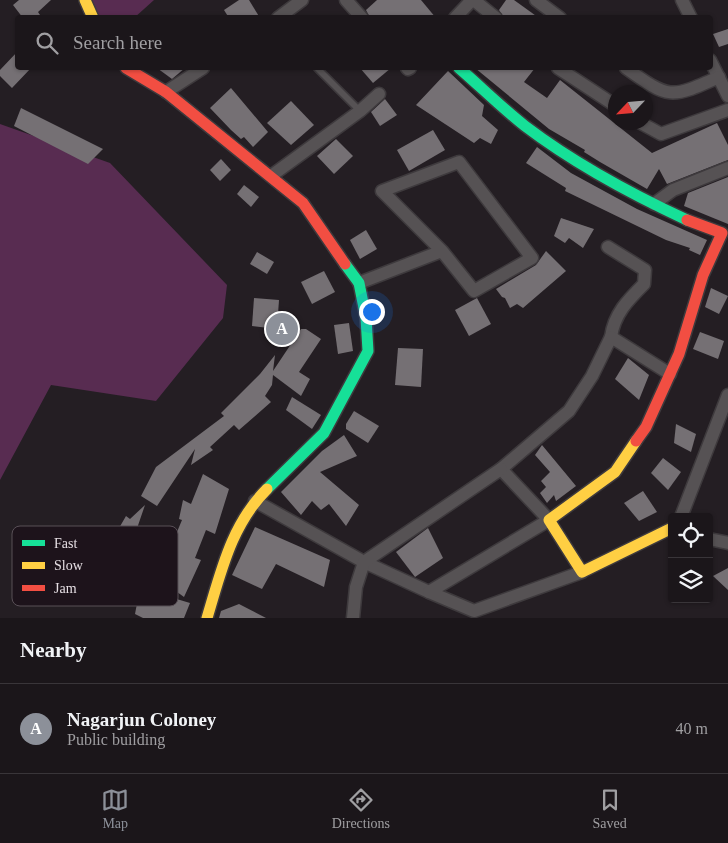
<!DOCTYPE html>
<html lang="en">
<head>
<meta charset="utf-8">
<style>
	:root { --surface:#1b161a; --page:#241f23; --text:#f1f3f6; --muted:#a09fa2; --line:#393539; --accent:#8c9099 }
	body { margin:0; font-family:"Times New Roman",serif; background:var(--page); color:var(--text) }
	.controls { position:absolute; right:15px; bottom:15px; display:grid; overflow:hidden; border-radius:5px; box-shadow:0 1px 4px #0004 }
	.controls button { width:45px; height:45px; display:grid; place-items:center; padding:0; border:0; border-bottom:1px solid var(--line); background:var(--surface); color:var(--text); font:25px sans-serif }
	.compass { position:absolute; left:608px; top:85px; width:45px; height:45px; border-radius:50%; background:var(--surface); box-shadow:0 1px 4px #0004; rotate:244deg }
	.you { position:absolute; left:371px; top:311px; width:18px; height:18px; margin:-12px; border:4px solid #fff; border-radius:50%; background:#1a73e8; box-shadow:0 0 0 8px #1a73e833 }
	.badge { display:grid; place-items:center; width:32px; height:32px; border-radius:50%; background:var(--accent); color:#fff; font-size:16px; font-weight:700 }
	.pin { position:absolute; translate:-50% -50%; border:2px solid #fff; box-shadow:0 1px 5px #0006 }
	.list { margin:0; padding:0; list-style:none }
	h2 { display:flex; justify-content:space-between; align-items:center; height:65px; margin:0; padding:0 20px; font-size:21px }
	h2 small { font-size:16px; font-weight:400; color:var(--muted) }
	.list li { display:grid; grid-template-columns:32px 1fr auto; gap:15px; align-items:center; box-sizing:border-box; height:90px; padding:0 20px; border-top:1px solid var(--line) }
	.list b { display:block; font-size:19px; white-space:nowrap }
	.list p { margin:0; font-size:16px; white-space:nowrap; color:var(--muted) }
	.list em { font-size:16px; font-style:normal; color:var(--muted) }
	.icon { flex:none; width:28px; height:28px; fill:none; stroke:currentColor; stroke-width:2; stroke-linecap:round; stroke-linejoin:round }
	.map { position:relative; flex:none; width:728px; height:618px; overflow:hidden }
	.search { position:absolute; background:var(--surface); box-shadow:0 1px 4px #0004; left:15px; right:15px; top:15px; height:55px; display:flex; align-items:center; gap:12px; box-sizing:border-box; padding:0 18px; border-radius:5px; color:var(--muted); font-size:19px }
	.sheet { height:155px; background:var(--surface) }
	nav { display:flex; justify-content:space-around; align-items:center; box-sizing:border-box; height:70px; border-top:1px solid var(--line); background:var(--surface); font-size:14px; color:var(--muted) }
	nav a { display:grid; justify-items:center; gap:2px }
	nav .on { color:var(--accent) }
	.map>svg:first-child { display:block }
	.green { fill:#582c51 }
	.building { fill:#757074 }
	.lines { fill:none; stroke-linecap:round; stroke-linejoin:round }
	.lane-casing { stroke:#3e3a3d; stroke-width:9 }
	.street-casing { stroke:#3e3a3d; stroke-width:15 }
	.fast-casing { stroke:#3e3a3d; stroke-width:14 }
	.slow-casing { stroke:#3e3a3d; stroke-width:14 }
	.jam-casing { stroke:#3e3a3d; stroke-width:14 }
	.lane { stroke:#565254; stroke-width:6 }
	.street { stroke:#565254; stroke-width:12 }
	.fast { stroke:#16e098; stroke-width:11 }
	.slow { stroke:#ffcf43; stroke-width:11 }
	.jam { stroke:#f24e42; stroke-width:11 }
	.key { fill:#1d131b; stroke:#595057; stroke-width:1 }
	.key-label { font-size:14px; fill:#e5dee3 }
</style>
</head>
<body>
<div class="map">
<svg width="728" height="618" viewBox="0 0 728 618">
	<rect width="100%" height="100%" fill="#241e23"/>
	<g class="green">
		<polygon points="82,0 154,0 134,18 96,17"/>
		<polygon points="0,124 110,163 227,285 223,318 156,401 51,385 0,480"/>
	</g>
	<g class="building">
		<polygon points="19,0 51,0 38,12 42,18 23,18 13,5"/>
		<polygon points="239,0 249,0 260,18 229,18 224,10"/>
		<polygon points="377,0 421,0 436,18 370,18 366,10"/>
		<polygon points="506,0 514,0 539,18 504,18 499,10"/>
		<polygon points="728,29 728,44 719,47 713,34"/>
		<polygon points="18,51 18,68 31,68 12,88 0,76 0,70"/>
		<polygon points="157,68 185,68 172,79"/>
		<polygon points="360,68 391,68 373,83"/>
		<polygon points="475,68 535,68 524,82 547,98 560,80 652,153 717,123 728,145 728,160 667,184 659,169 647,189 600,162 584,152 585,150 549,129"/>
		<polygon points="448,71 484,105 482,116 498,130 491,144 480,138 474,143 416,105"/>
		<polygon points="231,88 268,132 253,147 244,137 241,139 231,130 210,108"/>
		<polygon points="385,99 397,115 380,126 371,112"/>
		<polygon points="291,101 314,125 291,145 267,123"/>
		<polygon points="21,108 103,149 88,164 14,126"/>
		<polygon points="433,130 445,150 409,171 397,150"/>
		<polygon points="336,139 353,156 334,174 317,156"/>
		<polygon points="537,147 571,173 637,209 707,240 700,255 689,250 690,248 666,240 565,191 566,188 526,163"/>
		<polygon points="221,159 231,170 220,181 210,170"/>
		<polygon points="728,177 728,224 684,206 688,193"/>
		<polygon points="244,185 259,197 251,207 237,194"/>
		<polygon points="561,218 594,229 583,248 569,238 565,243 554,236"/>
		<polygon points="366,230 377,249 360,259 350,240"/>
		<polygon points="546,251 566,271 523,308 517,304 510,308 505,298 502,297 496,289 536,265"/>
		<polygon points="257,252 274,262 267,274 250,264"/>
		<polygon points="324,271 335,292 312,304 301,282"/>
		<polygon points="711,288 728,296 719,314 705,307"/>
		<polygon points="254,298 279,300 277,329 252,326"/>
		<polygon points="477,298 491,324 469,336 455,310"/>
		<polygon points="349,323 353,351 338,354 334,325"/>
		<polygon points="301,329 306,329 321,339 299,372 310,379 301,396 273,375 272,385 265,396 271,402 239,430 234,425 210,447 213,450 191,465 195,449 157,506 141,496 156,467 224,416 221,413 260,374 275,355 273,371"/>
		<polygon points="700,332 724,341 718,359 693,349"/>
		<polygon points="398,348 423,349 421,387 395,385"/>
		<polygon points="628,358 649,375 639,400 615,379"/>
		<polygon points="292,397 321,415 312,429 286,410"/>
		<polygon points="354,411 379,426 368,443 346,429 346,424"/>
		<polygon points="676,424 696,434 691,452 674,443"/>
		<polygon points="344,435 357,456 320,472 359,505 346,526 329,504 321,510 312,501 301,515 281,492 322,451"/>
		<polygon points="542,445 576,486 556,501 554,495 547,503 540,493 546,487 541,481 550,472 535,455"/>
		<polygon points="663,458 681,472 668,490 651,473"/>
		<polygon points="203,474 229,489 215,534 206,530 195,558 201,560 184,597 144,568 151,537 169,551 182,520 179,519 183,500 191,504"/>
		<polygon points="643,491 657,512 639,521 624,503"/>
		<polygon points="145,505 118,584 124,587 113,603 95,593 99,574 103,576 111,542 126,516 130,519"/>
		<polygon points="255,527 330,560 324,587 276,564 262,589 232,575"/>
		<polygon points="428,528 443,558 415,577 396,552"/>
		<polygon points="728,568 728,590 713,576"/>
		<polygon points="140,588 190,603 184,618 143,618 135,614"/>
		<polygon points="239,604 266,618 219,618 221,611"/>
	</g>
	<g class="lines">
		<g class="lane-casing">
			<polyline id="lane" points="317,68 360,111"/>
		</g>
		<g class="street-casing">
			<g id="street">
				<polyline points="346,0 362,18"/>
				<polyline points="536,0 560,18"/>
				<polyline points="682,0 691,18"/>
				<polyline points="278,18 302,0"/>
				<polyline points="455,18 471,1 475,1 496,18"/>
				<polyline points="710,60 728,96"/>
				<polyline points="407,68 408,69 410,68"/>
				<polyline points="558,68 616,106"/>
				<path d="M626,68C669,99 670,99 719,77"/>
				<polyline points="166,92 203,68"/>
				<polyline points="639,122 661,134 728,110"/>
				<polyline points="271,176 360,111 379,94"/>
				<polyline points="654,204 673,190 728,168"/>
				<path d="M608,247L645,270L644,284C628,300 614,314 611,337"/>
				<polyline points="359,283 442,251 474,291 532,258 459,162 382,191 442,251"/>
				<polyline points="255,501 364,562 429,592"/>
				<polyline points="681,517 728,395"/>
				<polyline points="709,539 728,543"/>
				<polyline points="582,572 474,611 429,592 549,520 501,469 569,411 592,376 611,337 670,374"/>
				<polyline points="353,618 356,587 364,562 501,469"/>
			</g>
		</g>
		<g class="fast-casing">
			<g id="fast">
				<path d="M459,68C481,87 502,108 525,126C575,164 631,194 687,220"/>
				<polyline points="267,489 324,433 368,351 366,318 359,283 345,264"/>
			</g>
		</g>
		<g class="slow-casing">
			<g id="slow">
				<polyline points="85,0 93,18"/>
				<polyline points="636,441 615,472 549,520 582,572 672,528"/>
				<path d="M207,618C221,572 231,525 267,489"/>
			</g>
		</g>
		<g class="jam-casing">
			<g id="jam">
				<polyline points="126,68 166,92 303,203 345,264"/>
				<polyline points="636,441 646,427 679,354 703,275 722,233 687,220"/>
			</g>
		</g>
		<use href="#lane" class="lane"/>
		<use href="#street" class="street"/>
		<use href="#fast" class="fast"/>
		<use href="#slow" class="slow"/>
		<use href="#jam" class="jam"/>
	</g>
	<rect x="12" y="526" width="166" height="80" rx="8" class="key"/>
	<rect x="22" y="540" width="23" height="6" fill="#16e098"/>
	<rect x="22" y="562" width="23" height="7" fill="#ffcf43"/>
	<rect x="22" y="585" width="23" height="6" fill="#f24e42"/>
	<g class="key-label">
		<text x="54" y="548">Fast</text>
		<text x="54" y="570">Slow</text>
		<text x="54" y="593">Jam</text>
	</g>
</svg>
<div class="controls">
<button><svg class="icon" aria-label="locate" viewBox="0 0 24 24"><circle cx="12" cy="12" r="6"/><path d="M12 2v4M12 18v4M2 12h4M18 12h4"/></svg></button>
<button><svg class="icon" aria-label="layers" viewBox="0 0 24 24"><path d="M12 4l9 5-9 5-9-5zM3 14l9 5 9-5"/></svg></button>
</div>
<svg class="compass" viewBox="-18 -18 36 36"><path d="M0-13l5 13h-10z" fill="#e53935"/><path d="M0 13l5-13h-10z" fill="#a09fa2"/></svg>
<div class="you"></div>
<div class="pin badge" style="left:282px;top:329px">A</div>
<div class="search"><svg class="icon" aria-label="search" viewBox="0 0 24 24"><circle cx="10" cy="10" r="6"/><path d="M15 15l6 6"/></svg>Search here</div>
</div>
<section class="sheet">
<h2>Nearby<small></small></h2>
<ul class="list">
<li><span class="badge">A</span><div><b>Nagarjun Coloney</b><p>Public building</p></div><em>40 m</em></li>
</ul>
</section>
<nav>
<a class="on"><svg class="icon" aria-label="map" viewBox="0 0 24 24"><path d="M3 6l6-2 6 2 6-2v14l-6 2-6-2-6 2zM9 4v14M15 6v14"/></svg>Map</a>
<a><svg class="icon" aria-label="directions" viewBox="0 0 24 24"><path d="M12 3l9 9-9 9-9-9zM9 14v-3h6M13 9l2 2-2 2"/></svg>Directions</a>
<a><svg class="icon" aria-label="saved" viewBox="0 0 24 24"><path d="M7 4h10v16l-5-4-5 4z"/></svg>Saved</a>
</nav>
</body>
</html>
